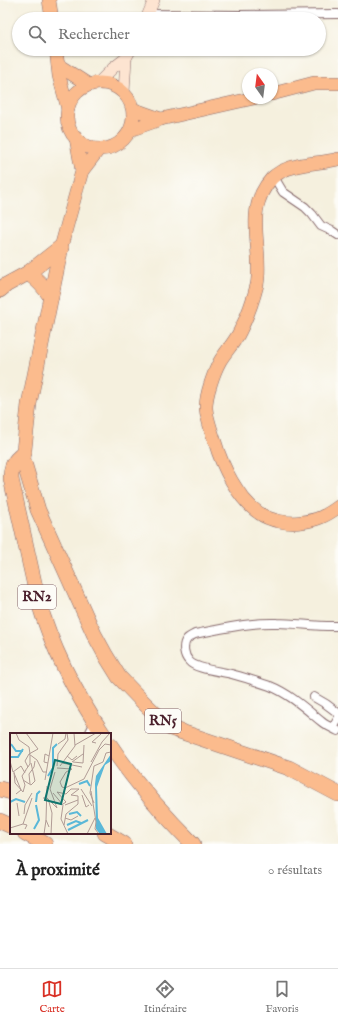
<!DOCTYPE html>
<html lang="fr">
<head>
<meta charset="utf-8">
<style>
	:root { --surface:#fff; --page:#f6f6f6; --text:#222; --muted:#767676; --line:#e0e0e0; --accent:#d93025 }
	body { margin:0; font-family:"IM FELL English",serif; background:var(--page); color:var(--text) }
	.compass { position:absolute; left:242px; top:68px; width:36px; height:36px; border-radius:50%; background:var(--surface); box-shadow:0 1px 3px #0004; rotate:346deg }
	.list { margin:0; padding:0; list-style:none }
	h2 { display:flex; justify-content:space-between; align-items:center; height:52px; margin:0; padding:0 16px; font-size:17px }
	h2 small { font-size:13px; font-weight:400; color:var(--muted) }
	.icon { flex:none; width:22px; height:22px; fill:none; stroke:currentColor; stroke-width:2; stroke-linecap:round; stroke-linejoin:round }
	.map { position:relative; flex:none; width:338px; height:844px; overflow:hidden }
	.search { position:absolute; background:var(--surface); box-shadow:0 1px 3px #0004; left:12px; right:12px; top:12px; height:44px; display:flex; align-items:center; gap:10px; box-sizing:border-box; padding:0 14px; border-radius:22px; color:var(--muted); font-size:15px }
	.sheet { height:124px; background:var(--surface) }
	nav { display:flex; justify-content:space-around; align-items:center; box-sizing:border-box; height:56px; border-top:1px solid var(--line); background:var(--surface); font-size:11px; color:var(--muted) }
	nav a { display:grid; justify-items:center; gap:2px }
	nav .on { color:var(--accent) }
	.map>svg:first-child { display:block }
	.lines { fill:none; stroke-linecap:round; stroke-linejoin:round }
	.street-casing { stroke:#86686a; stroke-width:10 }
	.secondary-casing { stroke:#86686a; stroke-width:12 }
	.primary-casing { stroke:#86686a; stroke-width:14 }
	.highway-casing { stroke:#86686a; stroke-width:16 }
	.street { stroke:#fff; stroke-width:8 }
	.secondary { stroke:#fde4d1; stroke-width:11 }
	.primary { stroke:#fbbb8d; stroke-width:13 }
	.highway { stroke:#fbbb8d; stroke-width:15 }
	.labels { text-anchor:middle; dominant-baseline:central; stroke-width:4; stroke-linejoin:round; paint-order:stroke }
	.shield { fill:#fdfcf7; stroke:#806168; stroke-width:1 }
	.shield-label { font-size:14px; font-weight:bold; fill:#4a1f2b }
	.inset-river { fill:none; stroke:#5ab8d8; stroke-width:2 }
	.inset-road { fill:none; stroke:#b19c96; stroke-width:1 }
	.view { fill:#0f766e; fill-opacity:0.15; stroke:#0f766e; stroke-width:2 }
	.inset-edge { fill:none; stroke:#4a1f2b; stroke-width:2 }
</style>
</head>
<body>
<div class="map">
<svg width="338" height="844" viewBox="0 0 338 844">
	<rect width="100%" height="100%" fill="#fdfcf7"/>
	<filter id="ink" filterUnits="userSpaceOnUse"><feTurbulence type="fractalNoise" baseFrequency=".025" numOctaves="2"/><feDisplacementMap in="SourceGraphic" scale="8" xChannelSelector="R" yChannelSelector="G"/><feConvolveMatrix kernelMatrix="1 2 1 2 8 2 1 2 1" color-interpolation-filters="sRGB"/></filter>
	<filter id="wash" filterUnits="userSpaceOnUse"><feTurbulence type="fractalNoise" baseFrequency=".012" numOctaves="4" result="noise"/><feDisplacementMap in="SourceGraphic" scale="16" xChannelSelector="R" yChannelSelector="G"/><feGaussianBlur stdDeviation="0.9" result="paint"/><feColorMatrix in="noise" values="0 0 0 0 0 0 0 0 0 0 0 0 0 0 0 0 0 1.4 0 .05"/><feComposite in="paint" operator="in"/></filter>
	<g filter="url(#wash)">
		<rect width="100%" height="100%" fill="#f5f0de"/>
	</g>
	<g filter="url(#ink)">
		<g class="lines">
			<g class="street-casing">
				<g id="street">
					<polyline points="148,14 241,15 338,14"/>
					<polyline points="274,177 283,192 305,207 312,214 321,226 332,231 338,235"/>
					<path d="M338,626C318,627 297,623 277,623C249,622 222,629 195,634C193,635 189,637 187,639C182,645 184,656 189,661C196,670 223,671 235,675C246,678 258,682 270,686C290,694 306,709 322,722C327,726 333,728 338,731"/>
					<polyline points="314,697 326,704 338,713"/>
					<polyline points="333,728 338,719"/>
					<polyline points="89,734 92,728 97,726"/>
				</g>
			</g>
			<g class="secondary-casing">
				<g id="secondary">
					<polyline points="146,19 154,0"/>
					<polyline points="98,83 113,68 126,58"/>
					<polyline points="124,93 126,58 131,49"/>
				</g>
			</g>
			<g class="primary-casing">
				<g id="primary">
					<polyline points="49,0 52,19"/>
					<polyline points="56,49 59,76 68,109"/>
					<polyline points="58,65 89,85"/>
					<circle cx="100" cy="116" r="33"/>
					<polyline points="272,94 314,83 338,83"/>
					<polyline points="133,109 161,119"/>
					<polyline points="130,130 161,119 254,98"/>
					<polyline points="76,138 82,171"/>
					<path d="M338,159C319,164 300,162 282,171C279,173 275,175 272,178C242,211 264,248 257,285C253,301 247,317 240,331C235,342 226,351 220,361C214,372 206,394 206,407C206,416 212,433 215,442C222,466 238,499 259,513C270,521 288,524 302,522C317,520 326,516 338,507"/>
					<polyline points="61,247 82,171 99,149"/>
				</g>
			</g>
			<g class="highway-casing">
				<g id="highway">
					<polyline points="61,247 29,404 23,459 38,510 94,634 106,656 119,677 144,703 170,728 289,768 338,794"/>
					<path d="M28,273C38,280 45,288 51,297"/>
					<polyline points="0,290 6,285 28,273 61,247"/>
					<path d="M24,453C13,461 11,466 11,479L38,600C52,648 75,693 103,734"/>
					<path d="M110,745C134,781 162,813 193,844"/>
					<polyline points="0,789 11,792"/>
					<polyline points="0,821 11,826"/>
					<polyline points="25,833 45,844"/>
					<polyline points="105,833 124,844"/>
				</g>
			</g>
			<use href="#street" class="street"/>
			<use href="#secondary" class="secondary"/>
			<use href="#primary" class="primary"/>
			<use href="#highway" class="highway"/>
		</g>
	</g>
	<g class="labels">
		<g class="shield">
			<rect x="18" y="585" width="38" height="24" rx="3"/>
			<rect x="145" y="709" width="36" height="24" rx="3"/>
		</g>
		<g class="shield-label">
			<text x="37" y="597">RN2</text>
			<text x="163" y="721">RN5</text>
		</g>
	</g>
	<g transform="translate(10 733)">
		<rect width="101" height="101" fill="#f5f0de"/>
		<path d="M101,21V28L95,32L87,54L88,85L97,101H90L86,96L85,51L86,43Z" fill="#5ab8d8"/>
		<path class="inset-river" d="M1,11L6,18H13M0,24H8L13,16M38,43L43,35V15L47,11M69,51L77,48L80,53M0,69L6,66L15,69M26,69L27,61L30,58M59,81L67,79L71,83M57,92L66,88L71,90M24,96L29,87L26,72M58,97L78,87"/>
		<path class="inset-road" d="M6,0L9,7L19,14L20,21M16,0L28,16L19,21M86,10L82,9L91,1M48,11L55,6L56,0M65,12L86,0M19,21L27,27L33,39H37M57,23L62,27L67,23M0,28L3,39L11,33L15,40M62,29L73,21M63,29L73,30L74,12M81,29L92,9L100,0M38,30L34,29L35,21L39,23M52,30L72,34M47,33L48,21L58,7L57,0M50,33L65,13L64,0M18,34L15,28L19,21M47,35L62,36L56,39L50,49L52,54L55,55L74,46L89,17L95,11L101,12M15,38L20,31V22M4,39L5,50L13,59L15,52L12,43L16,37M4,40L11,57L6,61M0,42V60M13,47L21,52L25,48L21,30M35,47L43,0M20,51L19,41L24,34L25,28M71,56L82,73M81,58L86,89L85,96L89,101M43,60L53,72L51,86L58,101M72,62L76,74L79,72M33,65H37L47,75L40,56L45,39M39,69L42,80L41,101M7,70L9,83M84,70L80,60L84,33L93,29L96,20L101,19M53,71L56,69L47,59L56,61L61,56H69L61,62L68,63V71L56,81L54,92M55,72L68,67M14,81L15,72L22,60M55,85L61,87L68,83M36,87L37,53M13,91L22,65M0,95L13,91L17,92L15,96M34,101L36,87L39,94M77,101L85,85"/>
		<path class="view" d="M45,27L61,31L51,71L35,67Z"/>
		<rect width="101" height="101" class="inset-edge"/>
	</g>
</svg>
<svg class="compass" viewBox="-18 -18 36 36"><path d="M0-13l5 13h-10z" fill="#e53935"/><path d="M0 13l5-13h-10z" fill="#767676"/></svg>
<div class="search"><svg class="icon" aria-label="search" viewBox="0 0 24 24"><circle cx="10" cy="10" r="6"/><path d="M15 15l6 6"/></svg>Rechercher</div>
</div>
<section class="sheet">
<h2>À proximité<small>0 résultats</small></h2>
<ul class="list">
</ul>
</section>
<nav>
<a class="on"><svg class="icon" aria-label="map" viewBox="0 0 24 24"><path d="M3 6l6-2 6 2 6-2v14l-6 2-6-2-6 2zM9 4v14M15 6v14"/></svg>Carte</a>
<a><svg class="icon" aria-label="directions" viewBox="0 0 24 24"><path d="M12 3l9 9-9 9-9-9zM9 14v-3h6M13 9l2 2-2 2"/></svg>Itinéraire</a>
<a><svg class="icon" aria-label="saved" viewBox="0 0 24 24"><path d="M7 4h10v16l-5-4-5 4z"/></svg>Favoris</a>
</nav>
</body>
</html>
